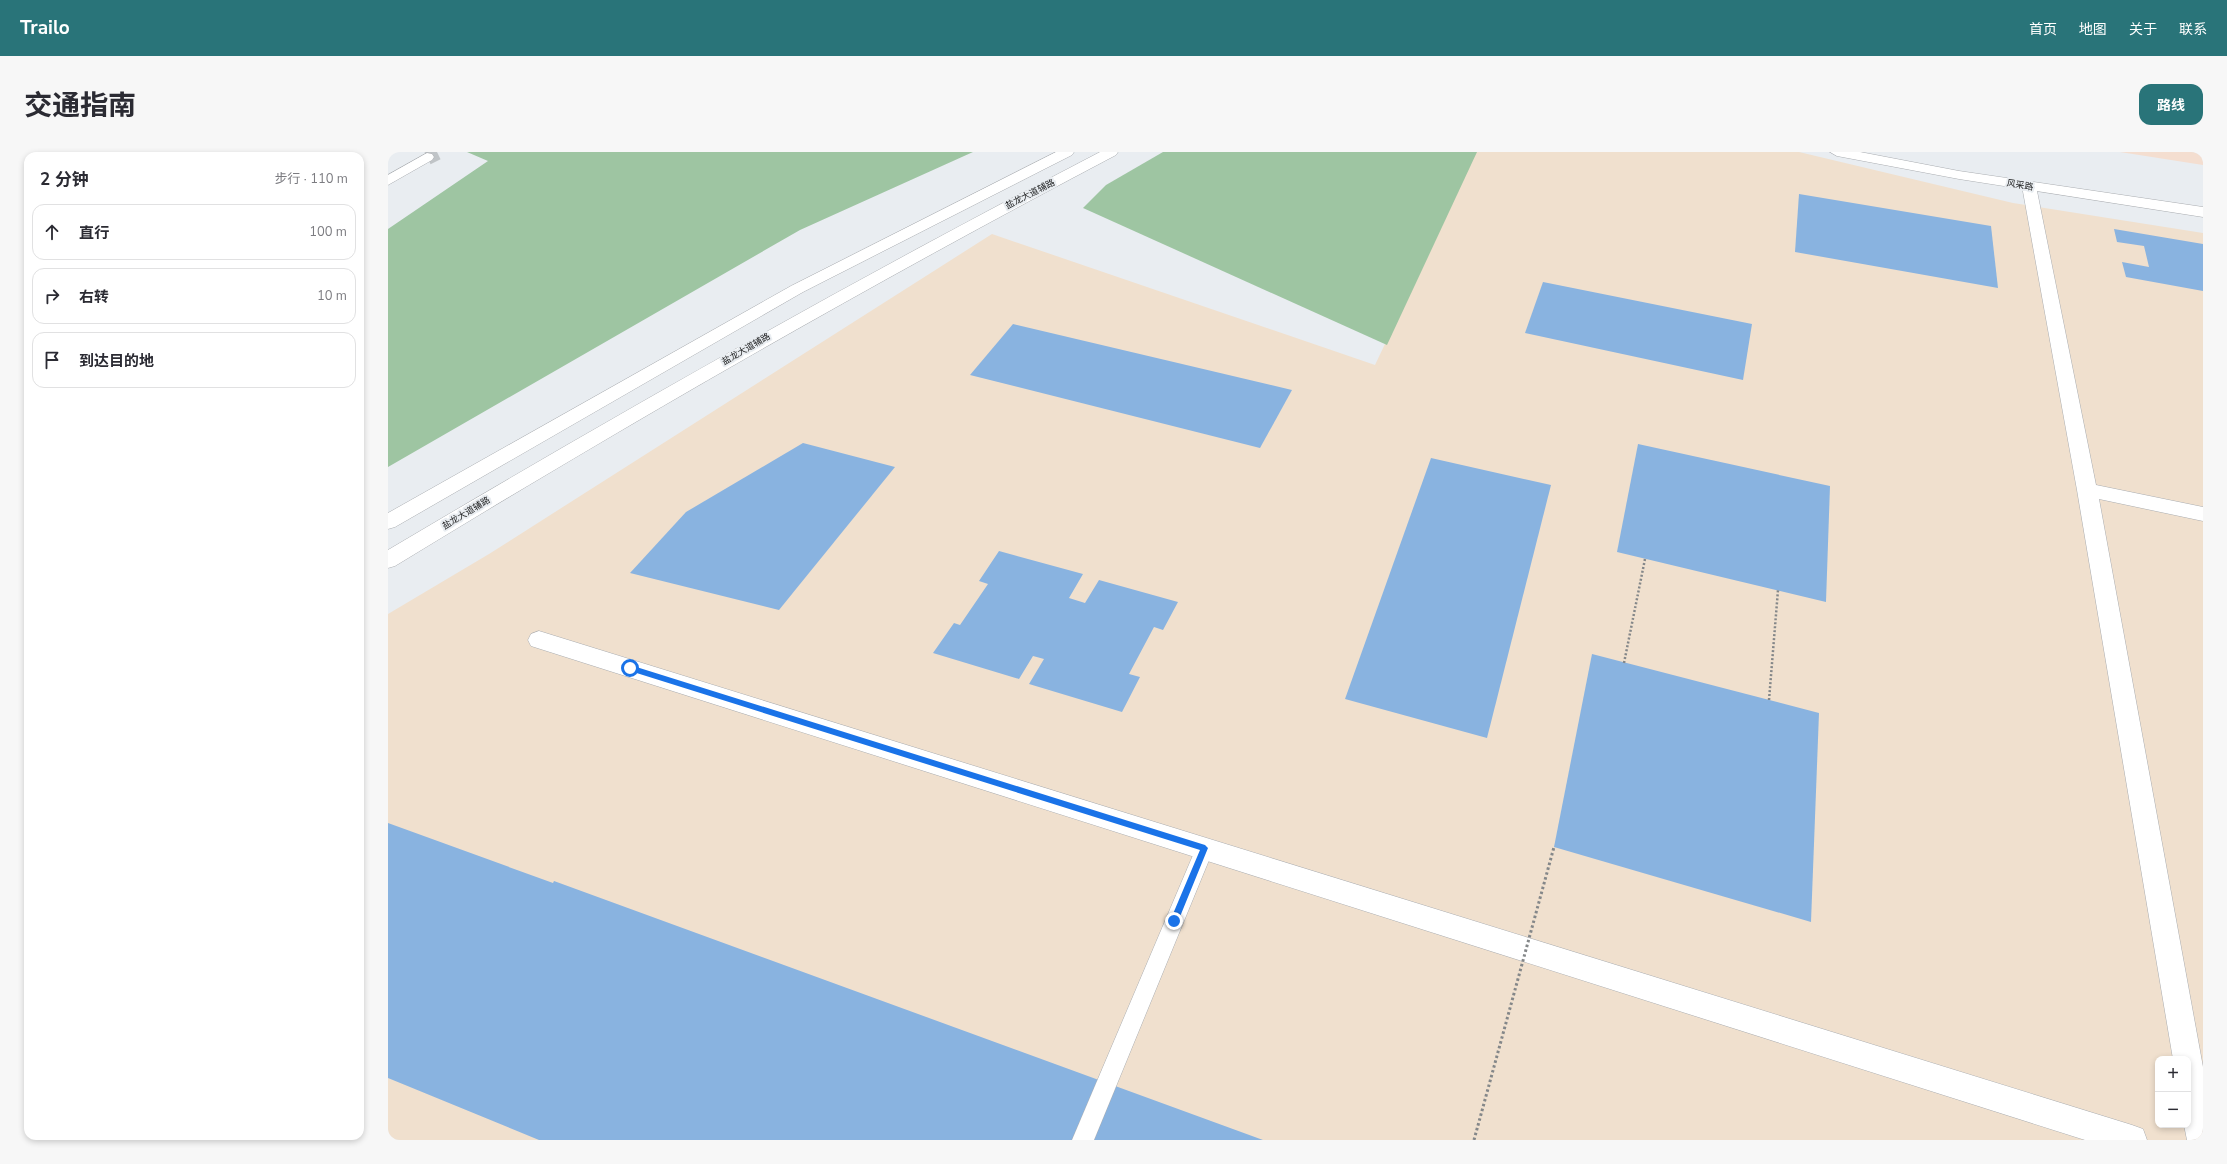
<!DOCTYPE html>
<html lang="zh">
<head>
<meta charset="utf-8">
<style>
	:root { --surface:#fff; --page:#f7f7f7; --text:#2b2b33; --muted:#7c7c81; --line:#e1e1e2; --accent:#297479 }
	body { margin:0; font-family:"Nunito Sans","Noto Sans SC",sans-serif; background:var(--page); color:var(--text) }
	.controls { position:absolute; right:12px; bottom:12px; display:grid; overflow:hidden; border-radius:8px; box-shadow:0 2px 6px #0003 }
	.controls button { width:36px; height:36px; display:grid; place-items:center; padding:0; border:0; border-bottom:1px solid var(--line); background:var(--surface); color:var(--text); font:20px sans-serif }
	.stop { position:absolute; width:12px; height:12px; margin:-9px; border:3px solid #1a73e8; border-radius:50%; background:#fff }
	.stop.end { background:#1a73e8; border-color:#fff; box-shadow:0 1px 4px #0008 }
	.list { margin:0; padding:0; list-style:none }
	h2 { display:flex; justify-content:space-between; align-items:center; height:52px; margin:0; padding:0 16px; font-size:17px }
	h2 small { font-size:13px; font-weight:400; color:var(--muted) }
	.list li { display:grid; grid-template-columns:26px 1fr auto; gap:12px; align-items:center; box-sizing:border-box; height:56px; margin:0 8px 8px; padding:0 8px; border:1px solid var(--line); border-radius:12px }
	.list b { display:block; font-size:15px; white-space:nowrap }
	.list em { font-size:13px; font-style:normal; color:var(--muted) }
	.icon { flex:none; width:22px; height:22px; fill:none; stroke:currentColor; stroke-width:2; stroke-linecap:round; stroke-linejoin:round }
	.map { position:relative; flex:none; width:1815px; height:988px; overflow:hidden; border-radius:12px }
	header { display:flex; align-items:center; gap:24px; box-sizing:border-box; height:56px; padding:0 20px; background:var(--accent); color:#fff }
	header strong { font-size:19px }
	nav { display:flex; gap:22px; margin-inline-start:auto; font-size:14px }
	.intro { display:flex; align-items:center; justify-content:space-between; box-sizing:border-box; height:96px; padding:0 24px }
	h1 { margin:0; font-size:28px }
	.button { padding:10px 18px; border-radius:12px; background:var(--accent); color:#fff; font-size:14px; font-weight:700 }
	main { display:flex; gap:24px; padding:0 24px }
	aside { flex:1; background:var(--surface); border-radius:12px; box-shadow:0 2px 6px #0003 }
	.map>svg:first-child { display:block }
	.commercial { fill:#f0e0ce; fill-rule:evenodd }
	.education { fill:#f4ded0 }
	.green { fill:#9ec5a2 }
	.building { fill:#89b3e0 }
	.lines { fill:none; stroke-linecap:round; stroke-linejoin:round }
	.highway-tunnel { stroke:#c0c4c7; stroke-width:16; stroke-dasharray:16 8; stroke-linecap:butt }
	.lane-casing { stroke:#aaadb1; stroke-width:1 }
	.street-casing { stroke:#aaadb1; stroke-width:1 }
	.secondary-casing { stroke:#aaadb1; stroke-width:1 }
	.primary-casing { stroke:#aaadb1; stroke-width:1 }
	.highway-casing { stroke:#aaadb1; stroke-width:1 }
	.path { stroke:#848789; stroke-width:2.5; stroke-dasharray:2 2; stroke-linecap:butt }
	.lane { fill:#fff; fill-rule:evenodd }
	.street { fill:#fff; fill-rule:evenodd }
	.secondary { fill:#fff; fill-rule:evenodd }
	.primary { fill:#fff; fill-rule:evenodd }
	.highway { fill:#fff; fill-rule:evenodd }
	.path-bridge { stroke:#848789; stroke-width:3; stroke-dasharray:2.5 2.5; stroke-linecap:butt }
	.route { fill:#1a73e8 }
	.labels { text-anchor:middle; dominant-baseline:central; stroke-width:4; stroke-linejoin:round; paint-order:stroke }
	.far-street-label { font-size:9px; fill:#1d1e1f; stroke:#e9edf1 }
</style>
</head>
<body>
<header>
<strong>Trailo</strong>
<nav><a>首页</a><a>地图</a><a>关于</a><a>联系</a></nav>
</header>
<div class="intro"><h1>交通指南</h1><a class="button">路线</a></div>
<main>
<aside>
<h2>2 分钟<small>步行 · 110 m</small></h2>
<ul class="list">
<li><svg class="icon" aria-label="ahead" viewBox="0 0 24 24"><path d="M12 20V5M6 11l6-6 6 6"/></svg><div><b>直行</b></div><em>100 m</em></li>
<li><svg class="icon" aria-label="right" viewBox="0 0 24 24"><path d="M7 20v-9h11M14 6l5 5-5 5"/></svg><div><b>右转</b></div><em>10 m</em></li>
<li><svg class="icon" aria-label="arrive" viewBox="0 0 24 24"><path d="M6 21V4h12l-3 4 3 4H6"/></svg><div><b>到达目的地</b></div></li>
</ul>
</aside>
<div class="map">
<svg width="1815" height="988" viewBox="0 0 1815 988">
	<rect width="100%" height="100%" fill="#e9edf1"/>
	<path class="commercial" d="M1088,0H1411L1625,51L1815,81V988H0V462L101,402L604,82L987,213ZM1770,907H1800V973H1770Z"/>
	<polygon class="education" points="1732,0 1815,0 1815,13"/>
	<g class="green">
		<polygon points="79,0 585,0 412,78 0,315 0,77 100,9"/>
		<polygon points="775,0 1089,0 999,193 695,56 718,33"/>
	</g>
	<g class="building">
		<polygon points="1411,42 1603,74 1610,136 1407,100"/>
		<polygon points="1726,77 1815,92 1815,139 1738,125 1734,110 1761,115 1756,94 1729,90"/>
		<polygon points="1155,130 1364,172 1355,228 1137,181"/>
		<polygon points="625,172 904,238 872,296 582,223"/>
		<polygon points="415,291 507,315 391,458 242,421 298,360"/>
		<polygon points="1250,292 1442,334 1438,450 1229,400"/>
		<polygon points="1043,306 1163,333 1099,586 957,547"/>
		<polygon points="611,399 695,422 681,446 697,451 711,428 790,450 775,478 766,475 741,522 752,525 734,560 641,532 656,507 645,504 631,527 545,501 566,471 572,473 600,432 591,429"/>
		<polygon points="1204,502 1431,561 1423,770 1166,695"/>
		<polygon points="0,671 165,731 166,729 875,988 151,988 0,926"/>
	</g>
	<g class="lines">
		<polyline class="highway-tunnel" points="39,5 49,0"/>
		<g class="lane-casing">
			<polygon id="lane" points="817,688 823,690 826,696 706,988 684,988 808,696 811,690"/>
		</g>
		<g class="street-casing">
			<g id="street">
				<polygon points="1641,30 1646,31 1648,34 1708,333 1815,355 1815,369 1711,347 1815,915 1815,988 1799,988 1796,973 1800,973 1800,907 1785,907 1689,338 1634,34 1636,31"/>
				<polygon points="151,479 1744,973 1755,977 1759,988 1697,988 143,494 140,488 143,482"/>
			</g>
		</g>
		<g class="secondary-casing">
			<polygon id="secondary" points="1442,0 1472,0 1571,19 1815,55 1815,65 1571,27 1449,4"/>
		</g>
		<g class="primary-casing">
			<g id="primary">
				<polygon points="668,0 686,0 684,3 415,140 7,375 0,377 0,361 403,134"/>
				<path d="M712,0H730L728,3C483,132 244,269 7,414L0,416V398C234,259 471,125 712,0Z"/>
			</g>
		</g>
		<g class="highway-casing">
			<polygon id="highway" points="39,1 44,2 46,5 44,8 0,33 0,23"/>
		</g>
		<g class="path">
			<polyline points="1236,511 1257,407"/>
			<polyline points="1381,548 1390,438"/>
		</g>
		<use href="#lane" class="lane"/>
		<use href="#street" class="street"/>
		<use href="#secondary" class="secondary"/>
		<use href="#primary" class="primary"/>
		<use href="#highway" class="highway"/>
		<polyline class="path-bridge" points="1086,988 1166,695"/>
	</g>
	<polygon class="route" points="242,513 817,693 820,696 789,772 786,773 782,769 812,698 239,518 239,514"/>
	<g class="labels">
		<g class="far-street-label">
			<text transform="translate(1632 33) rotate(9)">风采路</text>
			<text transform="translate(642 42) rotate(-27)">盐龙大道辅路</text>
			<text transform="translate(358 197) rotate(-30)">盐龙大道辅路</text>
			<text transform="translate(78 361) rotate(-31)">盐龙大道辅路</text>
		</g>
	</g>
</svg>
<div class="controls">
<button>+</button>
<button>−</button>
</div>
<div class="stop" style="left:242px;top:516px"></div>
<div class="stop end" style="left:786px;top:769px"></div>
</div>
</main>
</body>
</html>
